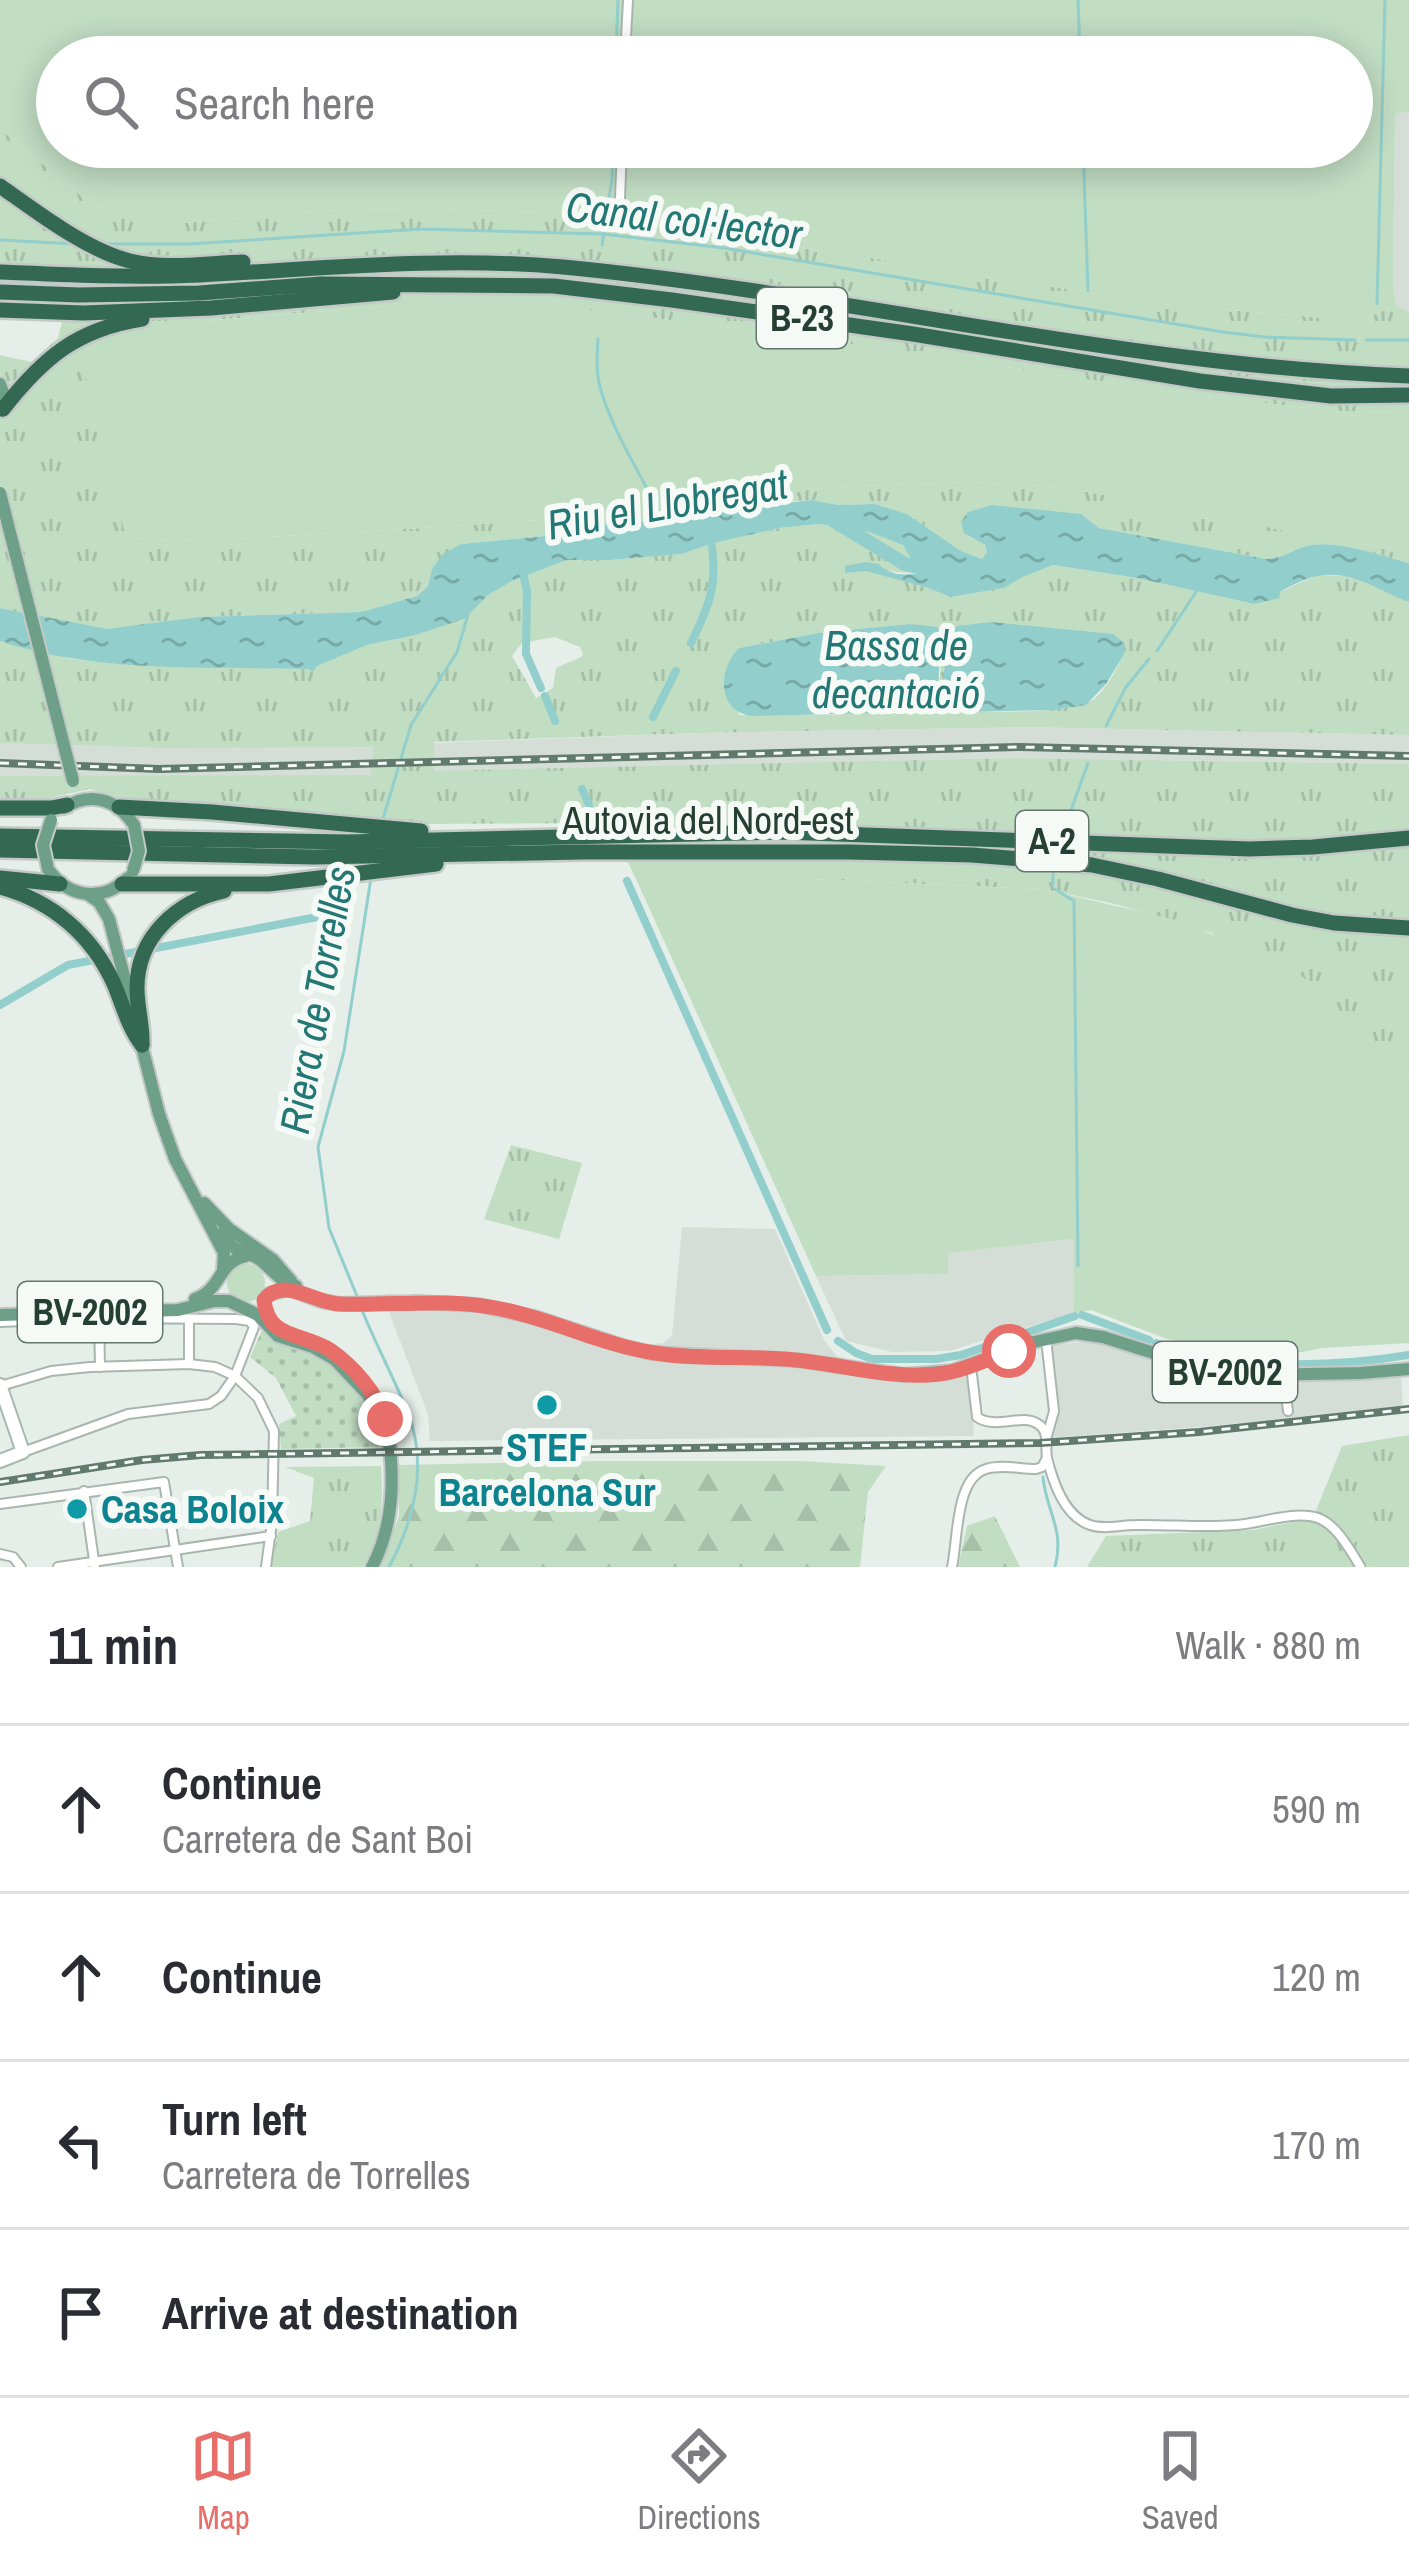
<!DOCTYPE html>
<html lang="en">
<head>
<meta charset="utf-8">
<style>
	:root { --surface:#fff; --page:#f7f7f7; --text:#2b2b33; --muted:#7c7c81; --line:#e1e1e2; --accent:#e86e69 }
	body { margin:0; font-family:"Archivo Narrow",sans-serif; background:var(--page); color:var(--text) }
	.stop { position:absolute; width:36px; height:36px; margin:-27px; border:9px solid #e86e69; border-radius:50%; background:#fff }
	.stop.end { background:#e86e69; border-color:#fff; box-shadow:0 3px 12px #0008 }
	.list { margin:0; padding:0; list-style:none }
	h2 { display:flex; justify-content:space-between; align-items:center; height:156px; margin:0; padding:0 48px; font-size:51px }
	h2 small { font-size:39px; font-weight:400; color:var(--muted) }
	.list li { display:grid; grid-template-columns:78px 1fr auto; gap:36px; align-items:center; box-sizing:border-box; height:168px; padding:0 48px; border-top:3px solid var(--line) }
	.list b { display:block; font-size:45px; white-space:nowrap }
	.list p { margin:0; font-size:39px; white-space:nowrap; color:var(--muted) }
	.list em { font-size:39px; font-style:normal; color:var(--muted) }
	.icon { flex:none; width:66px; height:66px; fill:none; stroke:currentColor; stroke-width:2; stroke-linecap:round; stroke-linejoin:round }
	.map { position:relative; flex:none; width:1409px; height:1567px; overflow:hidden }
	.search { position:absolute; background:var(--surface); box-shadow:0 6px 30px #0003; left:36px; right:36px; top:36px; height:132px; display:flex; align-items:center; gap:30px; box-sizing:border-box; padding:0 42px; border-radius:66px; color:var(--muted); font-size:45px }
	.sheet { height:828px; background:var(--surface) }
	nav { display:flex; justify-content:space-around; align-items:center; box-sizing:border-box; height:168px; border-top:3px solid var(--line); background:var(--surface); font-size:33px; color:var(--muted) }
	nav a { display:grid; justify-items:center; gap:6px }
	nav .on { color:var(--accent) }
	.map>svg:first-child { display:block }
	.built { fill:#d4ded7 }
	.grass { fill:url(#grass-tufts); fill-rule:evenodd }
	.forest { fill:url(#forest-firs) }
	.park { fill:url(#park-dots) }
	.garden { fill:#c1ddc2; fill-rule:evenodd }
	.water { fill:url(#water-ripples) }
	.lines { fill:none; stroke-linecap:round; stroke-linejoin:round }
	.stream { stroke:#92cecb; stroke-width:3 }
	.canal { stroke:#92cecb; stroke-width:8 }
	.river { stroke:#92cecb; stroke-width:14 }
	.street-casing { stroke:#a9b6af; stroke-width:12 }
	.secondary-casing { stroke:#a5b9ae; stroke-width:16 }
	.primary-casing { stroke:#c2c9c6; stroke-width:16 }
	.highway-casing { stroke:#c2c9c6; stroke-width:20 }
	.street { stroke:#fff; stroke-width:8 }
	.secondary { stroke:#fff; stroke-width:12 }
	.primary { stroke:#6ea089; stroke-width:12 }
	.highway { stroke:#336953; stroke-width:15 }
	.rail-casing { stroke:#617a6e; stroke-width:8 }
	.rail { stroke:#f6faf7; stroke-width:3; stroke-dasharray:9; stroke-linecap:butt }
	.primary-bridge-casing { stroke:#c2c9c6; stroke-width:16; stroke-linecap:butt }
	.primary-bridge { stroke:#6ea089; stroke-width:12 }
	.route { stroke:#e86e69; stroke-width:15 }
	.culture-dot { fill:#0f9aa8; stroke:#f6faf7; stroke-width:4.5 }
	.labels { text-anchor:middle; dominant-baseline:central; stroke-width:12; stroke-linejoin:round; paint-order:stroke }
	.shield { fill:#f6faf7; stroke:#64776e; stroke-width:3 }
	.shield-label { font-size:36px; font-weight:bold; fill:#263f33 }
	.street-label { font-size:39px; fill:#263f33; stroke:#f6faf7 }
	.culture-label { font-size:39px; font-weight:bold; fill:#0d838f; stroke:#f6faf7 }
	.water-label { font-size:42px; font-style:italic; fill:#237774; stroke:#f6faf7 }
</style>
</head>
<body>
<div class="map">
<svg width="1409" height="1567" viewBox="0 0 1409 1567">
	<defs>
		<pattern id="grass-tufts" width="24" height="20" patternUnits="userSpaceOnUse" patternTransform="scale(3)"><rect width="24" height="20" fill="#c1ddc2"/><path d="M3 7l-1-3M5 7V3M7 7l1-3M15 17l-1-3M17 17v-4M19 17l1-3" fill="none" stroke="#a6bfa7"/></pattern>
		<pattern id="forest-firs" width="22" height="20" patternUnits="userSpaceOnUse" patternTransform="scale(3)"><rect width="22" height="20" fill="#c1ddc2"/><path d="M5 1l3.5 6h-7zM16 11l3.5 6h-7z" fill="#a6bfa7"/></pattern>
		<pattern id="park-dots" width="8" height="8" patternUnits="userSpaceOnUse" patternTransform="scale(3)"><rect width="8" height="8" fill="#c1ddc2"/><path d="M2 2h.1M6 6h.1" fill="none" stroke="#a6bfa7" stroke-width="1.8" stroke-linecap="round"/></pattern>
		<pattern id="water-ripples" width="26" height="14" patternUnits="userSpaceOnUse" patternTransform="scale(3)"><rect width="26" height="14" fill="#92cecb"/><path d="M2 4q2-2 4 0t4 0M15 11q2-2 4 0t4 0" fill="none" stroke="#77a9a5"/></pattern>
	</defs>
	<rect width="100%" height="100%" fill="#e6eee9"/>
	<g class="built">
		<polygon points="1395,112 1409,112 1409,313 1396,305 1393,287"/>
		<polygon points="1025,727 1409,735 1409,764 1012,758 434,772 433,743 699,733"/>
		<polygon points="0,743 161,748 373,746 372,775 37,777 0,776"/>
		<polygon points="682,1227 775,1229 824,1340 837,1356 872,1365 927,1369 970,1359 974,1436 430,1441 428,1415 389,1312 386,1294 479,1298 535,1309 640,1345 663,1343 672,1336"/>
		<polygon points="1075,1239 1074,1313 949,1351 892,1352 846,1341 816,1276 948,1274 947,1253"/>
		<polygon points="1089,1341 1214,1374 1284,1379 1401,1376 1403,1406 1211,1426 1051,1438 1043,1347"/>
	</g>
	<g class="grass">
		<path d="M0,129L92,205L160,225L337,210L432,209L587,213L1162,304L1360,321L1396,305L1409,313V412L1348,413L1156,390L819,339L552,305H400L180,323L126,538L199,541L439,527L666,511L828,487L970,482L1063,487L1338,541L1409,551V563C1382,556 1340,541 1312,545C1295,547 1284,559 1266,559L1099,528L1081,514L964,533L985,545L987,552L982,559L961,551L907,514L875,504L838,505L812,500L776,502L695,513L669,522H608L603,527L577,533L461,544L432,569L428,586L417,596L361,612L199,617L107,630L0,608V355L31,362L58,338L63,318L0,312Z"/>
		<path d="M819,524L869,532L904,545L920,574L886,571L879,564L846,573L866,570L925,587L951,597L1004,588L1023,577L1053,565L1137,578L1254,604L1317,575L1347,576L1373,584L1409,602V735L1025,727L699,733L434,742V771L1012,758L1409,764V1074L1298,974L1236,966L1212,933L1115,904L1043,889L808,879H636L609,823L404,824L134,803L90,789L48,798L0,799V776L371,775L373,747L161,748L0,743V641L72,659L129,665L308,669L367,645L416,635L463,619L488,595L512,581L567,560H610L682,554L710,544L779,528ZM909,624L942,648L938,702L835,715H739V648L818,633ZM555,637L580,647L583,654L581,657L556,668L553,688L536,698L512,656L522,643ZM1125,652C1118,667 1107,688 1094,699C1074,715 990,711 962,712Z"/>
		<polygon points="511,1145 582,1163 559,1239 484,1219"/>
		<polygon points="1409,1435 1409,1567 1087,1567 1106,1536 1253,1530 1313,1518 1342,1446"/>
		<path d="M381,1466C383,1507 383,1530 363,1567H271L278,1532L310,1521L314,1478L285,1467Z"/>
	</g>
	<g class="forest">
		<polygon points="600,1461 800,1461 886,1466 868,1492 860,1567 381,1567 399,1516 399,1465"/>
		<polygon points="995,1516 1020,1567 958,1567 967,1526"/>
	</g>
	<path class="park" d="M262,1331C269,1335 277,1342 285,1345C297,1349 310,1350 321,1356C353,1376 381,1410 382,1447L281,1449L279,1424L296,1416L276,1378L250,1357Z"/>
	<g class="garden">
		<path d="M0,0H1409V112L1395,113L1393,287L1396,305L1360,321L1162,304L587,213L432,209L337,210L160,225L92,205L0,129ZM57,57H1352V147H57Z"/>
		<polygon points="400,305 552,305 819,339 1156,390 1348,413 1409,412 1409,551 1338,541 1063,487 971,482 828,487 666,511 439,527 199,541 126,538 78,348 180,323"/>
		<polygon points="808,879 1043,889 1189,923 1230,944 1236,966 1298,974 1304,978 1409,1074 1409,1343 1321,1348 1303,1352 1233,1352 1167,1339 1091,1310 1074,1313 1074,1239 948,1253 948,1274 816,1276 636,879"/>
		<circle cx="246" cy="1283" r="19"/>
	</g>
	<g class="water">
		<path d="M812,500L838,505L875,504L907,514L961,551L982,559L987,552L985,545L964,533L961,522L968,512L992,505L1081,514L1099,528L1266,559C1284,559 1295,547 1312,545C1340,541 1382,556 1409,563V602C1379,591 1352,569 1317,576C1305,578 1292,586 1281,591L1279,598L1254,604L1137,578L1053,565L1023,577L1004,588L951,597L925,587L866,571L845,573V566L866,562L879,564C889,575 905,576 919,573L903,545L869,532L819,524L779,528L710,544L682,554L610,560H567L512,581L488,595L464,619L416,635L367,645L317,666L313,672L308,669C206,666 98,674 0,641V608L107,629L199,617L361,612L417,596L428,586L432,569L443,554L461,544L577,533L603,527L608,522H669L695,513Z"/>
		<path d="M991,622L1113,634L1124,643L1125,652L1122,658L1106,684L1086,705L1054,710L962,712C951,708 946,700 943,690L946,642L957,626Z"/>
		<path d="M909,624L937,627L940,632L938,702L930,712L753,716C717,713 717,669 739,648L818,633Z"/>
	</g>
	<g class="lines">
		<g class="stream">
			<polyline points="1078,0 1080,57"/>
			<polyline points="616,57 618,0"/>
			<polyline points="1083,147 1088,291"/>
			<polyline points="0,240 76,244"/>
			<polyline points="104,244 189,244 422,229 603,234 724,248 1223,332 1264,337 1355,340"/>
			<polyline points="602,245 612,179 613,147"/>
			<polyline points="1377,304 1385,0"/>
			<path d="M598,339C597,355 596,372 600,387C613,434 643,477 663,520"/>
			<polyline points="1366,340 1409,340"/>
			<polyline points="1157,651 1196,592"/>
			<polyline points="1106,726 1126,687 1149,659"/>
			<polyline points="382,822 411,725 457,652 469,611"/>
			<polyline points="1066,824 1088,763"/>
			<polyline points="1053,874 1053,884"/>
			<polyline points="1055,889 1074,901 1078,1266"/>
			<polyline points="359,1301 329,1228 318,1147 344,1051 371,878"/>
			<path d="M362,1310C376,1345 394,1378 408,1413C428,1465 414,1520 389,1567"/>
			<path d="M1043,1477C1046,1512 1065,1528 1055,1567"/>
		</g>
		<g class="canal">
			<polyline points="522,569 527,591 526,654 541,688"/>
			<path d="M691,643C711,603 719,580 710,535"/>
			<polyline points="545,696 555,721"/>
			<polyline points="653,717 676,671"/>
			<polyline points="582,789 589,805"/>
			<polyline points="627,881 827,1330"/>
			<polyline points="0,1005 68,965 317,917"/>
			<polyline points="1082,1315 1149,1340"/>
			<polyline points="838,1341 856,1353 872,1359 936,1359 961,1355 1075,1316"/>
			<path d="M1156,1343C1233,1370 1329,1368 1409,1355"/>
		</g>
		<polyline class="river" points="831,519 905,564 934,570"/>
		<g class="street-casing">
			<g id="street">
				<polyline points="625,57 628,0"/>
				<polyline points="619,224 622,147"/>
				<polyline points="99,1318 100,1367"/>
				<polyline points="0,1322 99,1318 236,1319 250,1321 254,1327 235,1376 221,1396 209,1404 128,1414 23,1452"/>
				<polyline points="1046,1339 1054,1411 1047,1436"/>
				<polyline points="189,1364 189,1319"/>
				<path d="M971,1366L977,1417C995,1430 1022,1413 1038,1424C1050,1431 1045,1447 1047,1458C1053,1482 1064,1516 1090,1525C1104,1530 1120,1525 1135,1525C1172,1524 1209,1529 1245,1524C1267,1521 1297,1511 1318,1518C1337,1525 1350,1550 1360,1566"/>
				<polyline points="1283,1376 1288,1411"/>
				<polyline points="1,1386 51,1371 90,1367 189,1364 215,1367 235,1376 258,1398 274,1431 272,1522 266,1567"/>
				<polyline points="84,1491 95,1567"/>
				<polyline points="0,1504 164,1482 178,1567"/>
				<polyline points="0,1554 13,1557 21,1567"/>
				<polyline points="58,1567 271,1536"/>
				<path d="M952,1567C958,1540 955,1478 986,1469C1001,1464 1020,1469 1036,1469L1042,1467L1047,1458"/>
			</g>
		</g>
		<g class="secondary-casing">
			<polyline id="secondary" points="0,1385 23,1452 0,1461"/>
		</g>
		<g class="primary-casing">
			<g id="primary">
				<polyline points="0,384 5,398 2,411"/>
				<path d="M64,808C90,791 117,799 134,825"/>
				<path d="M48,869C69,899 103,902 128,878"/>
				<polyline points="89,895 99,902 109,919 134,1014"/>
				<polyline points="140,1039 159,1114 175,1159 224,1253 223,1270"/>
				<polyline points="204,1203 229,1229 273,1260 291,1281"/>
				<path d="M221,1234C238,1258 248,1249 263,1262C275,1273 280,1281 296,1286"/>
				<polyline points="269,1294 289,1289 321,1301 339,1304 416,1302 478,1305 538,1318 626,1347 652,1353 796,1360 904,1375 952,1371 1034,1342 1076,1333 1103,1337 1195,1366 1250,1375 1361,1373 1409,1369"/>
				<path d="M195,1299C223,1289 217,1262 246,1256"/>
				<polyline points="0,1315 178,1310 214,1301 229,1301 258,1315 278,1336 313,1347 334,1359 368,1395 388,1433"/>
				<path d="M372,1567C394,1525 395,1474 387,1428"/>
			</g>
		</g>
		<g class="highway-casing">
			<g id="highway">
				<path d="M0,186C37,212 86,250 130,261C166,270 207,263 243,262"/>
				<path d="M0,272C67,275 133,278 200,275C321,269 441,256 563,267C846,294 1124,366 1409,376"/>
				<polyline points="0,292 79,295 199,293 321,284 554,286 672,300 913,334 1200,381 1331,396 1409,395"/>
				<polyline points="0,310 84,313 211,308 393,292"/>
				<path d="M3,409C43,358 77,329 142,319"/>
				<polyline points="119,807 212,812 421,831"/>
				<polyline points="0,808 51,808 67,805"/>
				<polyline points="0,836 347,842 782,832 1249,849 1313,847 1409,838"/>
				<polyline points="0,850 314,857 582,852 849,852 972,855 1092,865 1158,879 1292,915 1334,923 1409,928"/>
				<polyline points="0,878 60,884"/>
				<polyline points="122,884 269,884 436,864"/>
				<path d="M0,887C52,901 92,935 114,984C123,1005 128,1027 142,1045"/>
				<path d="M142,1045C143,1026 137,1008 137,988C137,937 177,901 224,891"/>
			</g>
		</g>
		<use href="#street" class="street"/>
		<use href="#secondary" class="secondary"/>
		<use href="#primary" class="primary"/>
		<use href="#highway" class="highway"/>
		<g class="rail-casing">
			<g id="rail">
				<polyline points="0,763 159,769 1020,747 1409,756"/>
				<polyline points="0,1482 142,1460 201,1455 1040,1443 1199,1432 1409,1409"/>
			</g>
		</g>
		<use href="#rail" class="rail"/>
		<g class="primary-bridge-casing">
			<g id="primary-bridge">
				<polyline points="0,493 73,781"/>
				<polyline points="48,869 43,845 51,820"/>
				<polyline points="133,871 139,851 134,825"/>
			</g>
		</g>
		<use href="#primary-bridge" class="primary-bridge"/>
	</g>
	<g class="lines">
		<path class="route" d="M385,1419C376,1392 353,1366 330,1350C302,1332 268,1340 264,1300C284,1276 314,1303 340,1304C392,1306 444,1298 496,1308C550,1318 601,1345 655,1353C698,1360 741,1356 784,1359C835,1362 887,1380 939,1374C963,1371 986,1360 1009,1351"/>
	</g>
	<g class="culture-dot">
		<circle cx="547" cy="1405" r="12"/>
		<circle cx="77" cy="1509" r="12"/>
	</g>
	<g class="labels">
		<g class="shield">
			<rect x="757" y="288" width="90" height="60" rx="9"/>
			<rect x="1016" y="811" width="72" height="60" rx="9"/>
			<rect x="18" y="1282" width="144" height="60" rx="9"/>
			<rect x="1153" y="1342" width="144" height="60" rx="9"/>
		</g>
		<g class="shield-label">
			<text x="802" y="318">B-23</text>
			<text x="1052" y="841">A-2</text>
			<text x="90" y="1312">BV-2002</text>
			<text x="1225" y="1372">BV-2002</text>
		</g>
		<g class="street-label">
			<text x="708" y="820">Autovia del Nord-est</text>
		</g>
		<g class="culture-label">
			<text x="547" y="1447">STEF<tspan x="547" dy="45">Barcelona Sur</tspan></text>
			<text x="101" y="1509" text-anchor="start">Casa Boloix</text>
		</g>
		<g class="water-label">
			<text transform="translate(684 220) rotate(7)">Canal col·lector</text>
			<text transform="translate(667 504) rotate(-10)">Riu el Llobregat</text>
			<text x="896" y="645">Bassa de<tspan x="896" dy="48">decantació</tspan></text>
			<text transform="translate(317 1000) rotate(-80)">Riera de Torrelles</text>
		</g>
	</g>
</svg>
<div class="stop" style="left:1009px;top:1351px"></div>
<div class="stop end" style="left:385px;top:1419px"></div>
<div class="search"><svg class="icon" aria-label="search" viewBox="0 0 24 24"><circle cx="10" cy="10" r="6"/><path d="M15 15l6 6"/></svg>Search here</div>
</div>
<section class="sheet">
<h2>11 min<small>Walk · 880 m</small></h2>
<ul class="list">
<li><svg class="icon" aria-label="ahead" viewBox="0 0 24 24"><path d="M12 20V5M6 11l6-6 6 6"/></svg><div><b>Continue</b><p>Carretera de Sant Boi</p></div><em>590 m</em></li>
<li><svg class="icon" aria-label="ahead" viewBox="0 0 24 24"><path d="M12 20V5M6 11l6-6 6 6"/></svg><div><b>Continue</b></div><em>120 m</em></li>
<li><svg class="icon" aria-label="left" viewBox="0 0 24 24"><path d="M17 20v-9H6M10 6l-5 5 5 5"/></svg><div><b>Turn left</b><p>Carretera de Torrelles</p></div><em>170 m</em></li>
<li><svg class="icon" aria-label="arrive" viewBox="0 0 24 24"><path d="M6 21V4h12l-3 4 3 4H6"/></svg><div><b>Arrive at destination</b></div></li>
</ul>
</section>
<nav>
<a class="on"><svg class="icon" aria-label="map" viewBox="0 0 24 24"><path d="M3 6l6-2 6 2 6-2v14l-6 2-6-2-6 2zM9 4v14M15 6v14"/></svg>Map</a>
<a><svg class="icon" aria-label="directions" viewBox="0 0 24 24"><path d="M12 3l9 9-9 9-9-9zM9 14v-3h6M13 9l2 2-2 2"/></svg>Directions</a>
<a><svg class="icon" aria-label="saved" viewBox="0 0 24 24"><path d="M7 4h10v16l-5-4-5 4z"/></svg>Saved</a>
</nav>
</body>
</html>
